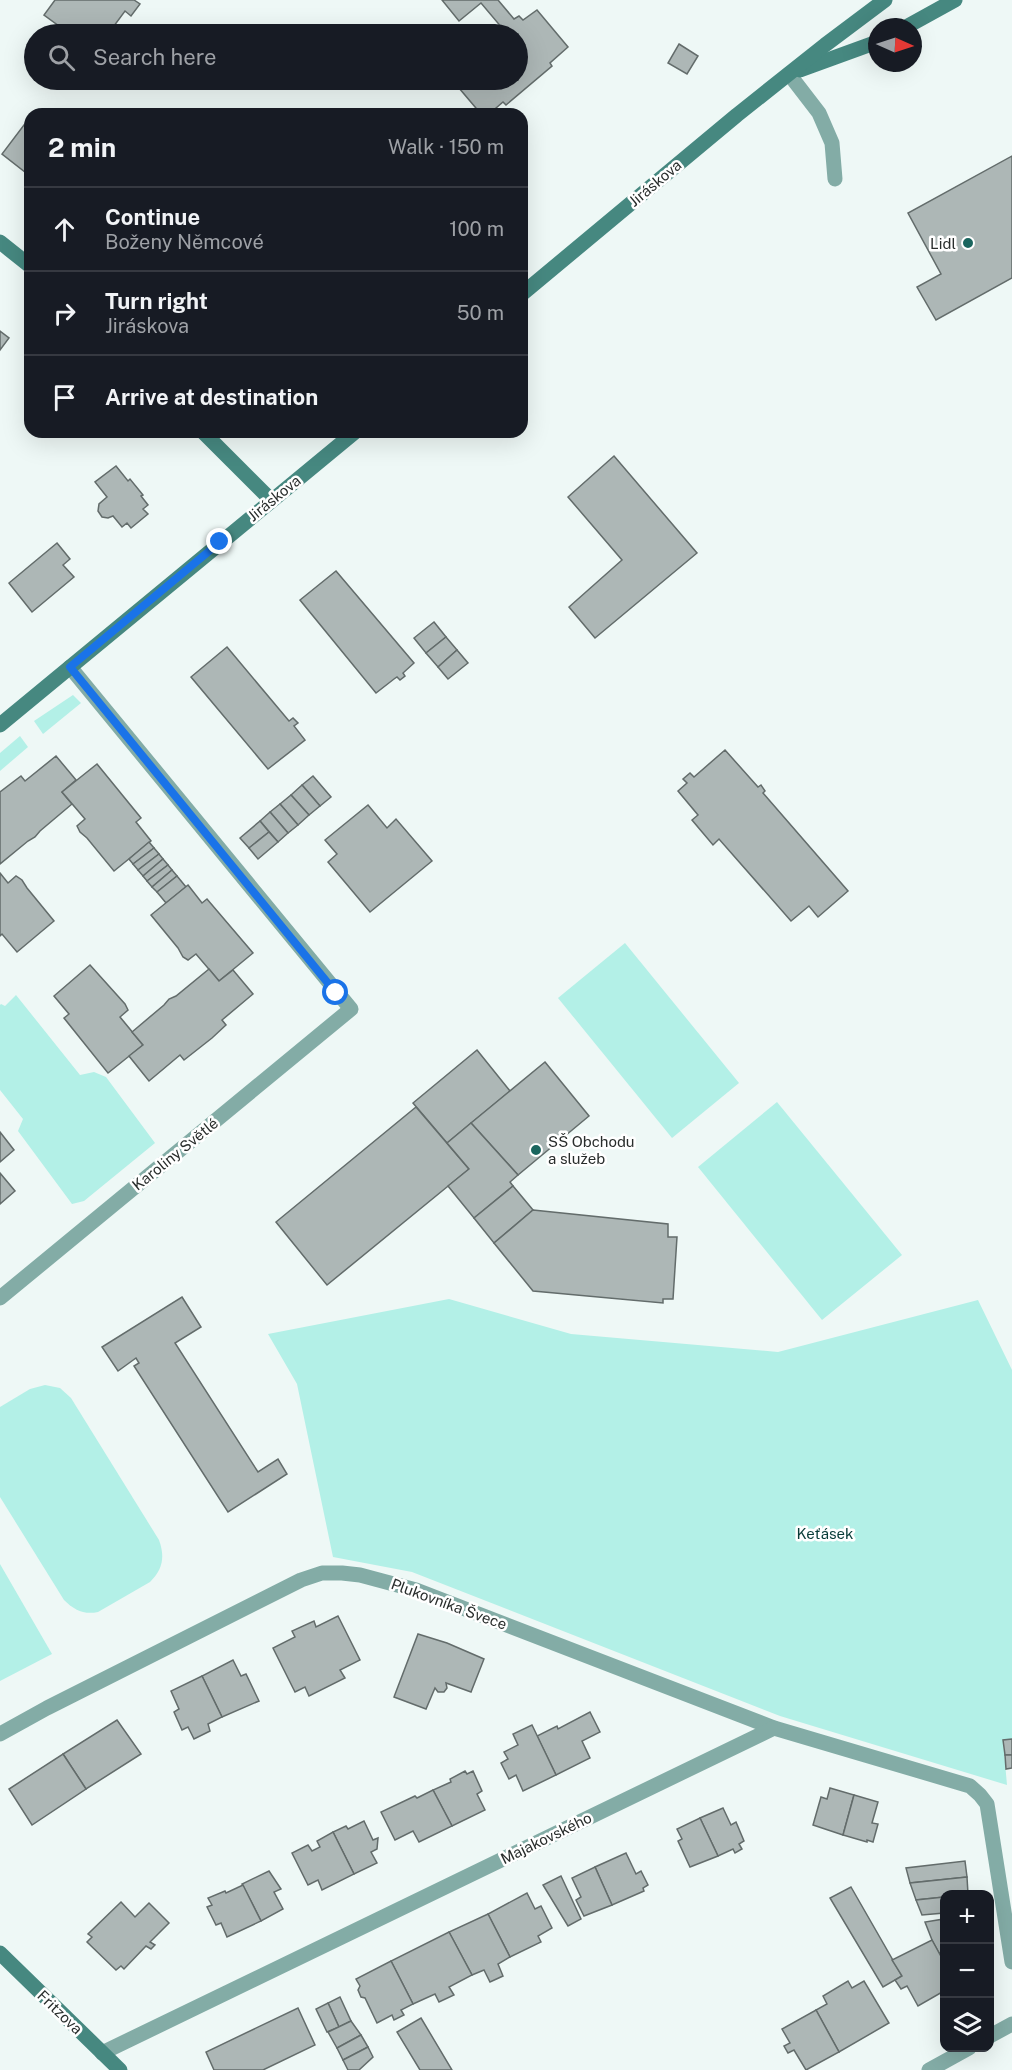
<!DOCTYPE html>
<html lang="en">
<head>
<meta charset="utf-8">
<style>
	:root { --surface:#171b24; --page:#20242c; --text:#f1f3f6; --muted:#9ea1a6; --line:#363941 }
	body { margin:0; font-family:"Public Sans",sans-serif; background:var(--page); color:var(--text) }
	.controls { position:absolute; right:18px; bottom:18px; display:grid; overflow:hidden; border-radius:12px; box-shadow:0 6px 24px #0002 }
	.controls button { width:54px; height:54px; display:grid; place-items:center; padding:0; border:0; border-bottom:2px solid var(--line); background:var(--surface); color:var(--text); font:30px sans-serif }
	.compass { position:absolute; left:868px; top:18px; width:54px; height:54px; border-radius:50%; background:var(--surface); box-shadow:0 6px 24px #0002; rotate:93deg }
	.stop { position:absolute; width:18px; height:18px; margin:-14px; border:4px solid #1a73e8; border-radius:50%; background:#fff }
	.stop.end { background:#1a73e8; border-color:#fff; box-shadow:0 2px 6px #0008 }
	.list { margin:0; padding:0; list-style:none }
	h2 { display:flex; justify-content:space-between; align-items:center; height:78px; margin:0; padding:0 24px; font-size:26px }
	h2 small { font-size:20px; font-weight:400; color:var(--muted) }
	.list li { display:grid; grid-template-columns:39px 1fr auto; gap:18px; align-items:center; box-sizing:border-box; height:84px; padding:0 24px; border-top:2px solid var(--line) }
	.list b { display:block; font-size:22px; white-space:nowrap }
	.list p { margin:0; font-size:20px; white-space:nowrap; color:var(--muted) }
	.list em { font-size:20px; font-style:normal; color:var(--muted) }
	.icon { flex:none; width:33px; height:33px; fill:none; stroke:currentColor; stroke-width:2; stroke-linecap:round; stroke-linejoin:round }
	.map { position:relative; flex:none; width:1012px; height:2070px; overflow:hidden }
	.search { position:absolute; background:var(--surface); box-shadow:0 6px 24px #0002; left:24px; top:24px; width:504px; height:66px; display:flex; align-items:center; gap:15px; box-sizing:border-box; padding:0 21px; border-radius:33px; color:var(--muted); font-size:22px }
	.panel { position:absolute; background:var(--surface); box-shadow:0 6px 24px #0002; left:24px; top:108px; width:504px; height:330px; border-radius:18px }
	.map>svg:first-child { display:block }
	.green { fill:#b3f0e7 }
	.building { fill:#adb7b6; stroke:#636c6b; stroke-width:1.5 }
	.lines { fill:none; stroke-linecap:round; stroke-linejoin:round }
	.street { stroke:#83aca6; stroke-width:15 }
	.secondary { stroke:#468880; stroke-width:15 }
	.route { stroke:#1a73e8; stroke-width:8 }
	.poi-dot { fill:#1a655e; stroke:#fff; stroke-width:2 }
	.labels { text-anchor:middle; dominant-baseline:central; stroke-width:5; stroke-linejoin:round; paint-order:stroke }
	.street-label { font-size:15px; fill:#292d2c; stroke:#fff }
	.poi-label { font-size:15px; fill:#292d2c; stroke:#fff; text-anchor:end }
	.park-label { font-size:15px; fill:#083c38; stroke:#fff }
</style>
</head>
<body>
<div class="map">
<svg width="1012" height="2070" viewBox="0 0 1012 2070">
	<rect width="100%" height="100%" fill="#eef8f6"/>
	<g class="green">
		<polygon points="73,695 81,703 43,734 34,721"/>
		<polygon points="20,736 28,747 0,771 0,753"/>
		<polygon points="625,943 739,1083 672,1138 558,998"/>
		<polygon points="16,995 80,1075 94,1072 106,1077 155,1143 84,1201 72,1204 18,1131 23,1119 0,1090 0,1005 1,1004 5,1006"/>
		<polygon points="777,1102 902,1255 822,1320 698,1167"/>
		<polygon points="449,1299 571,1334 778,1352 978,1300 1012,1370 1012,1740 1003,1740 1007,1785 780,1716 412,1572 333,1557 297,1384 268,1334"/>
		<path d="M45,1385L60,1388L71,1398L159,1540C165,1557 163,1569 150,1582L98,1612C84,1615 74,1610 64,1600L0,1497V1407L30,1389Z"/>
		<polygon points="0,1564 52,1654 0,1681"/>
	</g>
	<g class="building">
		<polygon points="55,0 134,0 140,4 131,16 125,11 108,34 70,34 44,15"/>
		<polygon points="442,0 498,0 514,19 519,16 523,20 537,10 568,47 550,63 552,66 506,105 503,102 489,114 481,114 459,88 469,80 518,80 518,34 496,34 503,29 481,3 459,21"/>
		<polygon points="679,44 698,56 687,74 668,63"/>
		<polygon points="27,121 30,123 30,176 2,154"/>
		<polygon points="1012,156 1012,278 936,320 917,287 941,274 908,213"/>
		<polygon points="0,331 9,338 0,350"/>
		<polygon points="614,456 697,553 595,638 569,607 622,560 568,497"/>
		<polygon points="116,466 128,481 130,479 143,495 141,496 148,505 143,509 148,514 131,528 127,523 122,527 113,516 108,518 102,517 98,511 99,504 107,497 95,482"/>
		<polygon points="57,543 70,559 63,565 74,577 32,612 9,583"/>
		<polygon points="336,571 414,663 403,673 405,676 400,680 397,677 394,679 376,693 300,600"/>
		<polygon points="434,622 446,637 426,653 414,638"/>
		<polygon points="446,637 457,650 438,667 426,653"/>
		<polygon points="227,647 289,721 293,718 298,723 294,726 305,740 268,769 191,677"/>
		<polygon points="457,650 468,663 448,679 438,667"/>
		<polygon points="725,750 758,787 761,785 765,791 763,793 848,891 818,917 809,906 791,921 719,839 713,845 692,820 698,815 678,791 687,783 683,779 690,773 694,777"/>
		<polygon points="56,756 76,780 62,792 72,804 40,831 35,837 28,841 0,864 0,792 21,776 25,781"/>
		<polygon points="97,764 141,818 136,822 151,841 114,871 87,838 80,832 77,826 85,819 62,792"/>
		<polygon points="313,776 331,797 320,806 302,785"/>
		<polygon points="302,785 320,806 309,815 291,795"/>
		<polygon points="291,795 309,815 298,825 280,804"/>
		<polygon points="280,804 298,825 288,833 270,812"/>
		<polygon points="368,805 387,828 396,819 432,861 370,912 328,862 337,854 325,840"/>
		<polygon points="270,812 288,833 278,842 260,821"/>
		<polygon points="260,821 269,832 249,848 240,838"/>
		<polygon points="269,832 278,842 258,859 249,848"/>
		<polygon points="149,842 154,848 133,864 129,859"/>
		<polygon points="154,848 159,854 138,870 133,864"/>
		<polygon points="159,854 163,859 143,876 138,870"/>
		<polygon points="163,859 168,865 147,881 143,876"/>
		<polygon points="168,865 172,870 152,887 147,881"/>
		<polygon points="172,870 177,876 157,892 152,887"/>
		<polygon points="0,873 8,883 16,876 22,880 27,888 54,921 17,952 2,934 0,936"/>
		<polygon points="177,876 186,887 166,903 157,892"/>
		<polygon points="188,885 202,903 207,899 253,953 219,981 196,954 188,960 183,957 178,948 151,915"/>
		<polygon points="90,965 125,1004 128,1010 120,1017 143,1045 108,1073 64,1018 69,1014 54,996"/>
		<polygon points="209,969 219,981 233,970 253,994 222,1020 226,1025 212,1038 184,1060 180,1055 149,1081 129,1056 143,1045 132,1032 164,1005 169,999 176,996"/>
		<polygon points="477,1050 510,1091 447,1143 413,1103"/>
		<polygon points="545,1062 589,1116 518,1175 471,1123"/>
		<polygon points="416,1107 469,1169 327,1285 276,1222"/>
		<polygon points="471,1123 518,1175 510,1182 513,1186 474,1218 448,1186 469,1169 447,1143"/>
		<polygon points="0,1132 14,1150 0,1162"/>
		<polygon points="0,1173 15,1191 0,1204"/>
		<polygon points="513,1186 533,1210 494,1243 474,1218"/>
		<polygon points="533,1210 668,1224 668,1237 677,1237 673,1299 663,1299 663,1303 533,1291 494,1243"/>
		<polygon points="182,1297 201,1327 175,1343 258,1472 278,1459 287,1474 228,1512 134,1366 139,1363 136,1358 118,1371 102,1347"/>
		<polygon points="338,1616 360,1660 340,1670 345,1678 309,1696 305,1687 295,1692 273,1648 295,1637 292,1631 314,1621 316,1627"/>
		<polygon points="418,1634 447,1643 484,1659 471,1692 446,1683 447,1688 444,1692 438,1692 435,1688 426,1709 394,1697"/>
		<polygon points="233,1660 241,1676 246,1674 259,1701 222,1717 202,1676"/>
		<polygon points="202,1676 222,1717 208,1724 210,1731 194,1739 188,1727 182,1730 174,1712 179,1709 171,1691"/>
		<polygon points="590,1712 600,1732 582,1741 590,1758 556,1775 537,1736 557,1726 558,1729"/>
		<polygon points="117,1720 141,1754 86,1789 63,1754"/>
		<polygon points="532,1725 556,1775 523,1791 516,1775 509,1779 501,1763 508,1759 504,1752 518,1745 513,1734"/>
		<polygon points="1012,1739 1012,1755 1005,1755 1003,1740"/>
		<polygon points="63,1754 86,1789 32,1825 9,1789"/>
		<polygon points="1005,1755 1012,1755 1012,1768 1006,1769"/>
		<polygon points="465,1771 467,1774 473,1771 482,1791 477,1794 485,1810 452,1826 433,1790 451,1782 450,1779"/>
		<polygon points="830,1788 854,1795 843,1835 813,1825 821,1797 827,1799"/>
		<polygon points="433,1790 452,1826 419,1842 413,1831 395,1840 381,1812 415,1796 417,1798"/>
		<polygon points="854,1795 878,1802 872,1823 878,1824 873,1842 867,1840 867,1842 843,1835"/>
		<polygon points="723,1808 731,1825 736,1822 744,1841 739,1844 742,1849 735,1853 733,1849 718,1856 700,1818"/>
		<polygon points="700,1818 718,1856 690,1867 678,1841 682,1839 677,1829"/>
		<polygon points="364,1821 373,1840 378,1838 377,1849 371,1852 377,1863 354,1874 333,1832 346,1826 348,1829"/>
		<polygon points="333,1832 354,1874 322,1890 318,1880 308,1885 292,1853 308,1845 312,1851 320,1847 317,1841"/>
		<polygon points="626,1853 636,1874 641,1871 648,1885 643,1888 644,1891 612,1905 595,1867"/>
		<polygon points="965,1861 967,1877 910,1883 906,1868"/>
		<polygon points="595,1867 612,1905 584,1916 576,1900 581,1897 572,1878"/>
		<polygon points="269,1871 281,1889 274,1892 283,1909 261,1921 242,1884"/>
		<polygon points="561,1876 581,1919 568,1926 543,1885"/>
		<polygon points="967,1877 968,1894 944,1894 944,1897 916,1900 910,1883"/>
		<polygon points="243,1885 261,1921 227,1937 221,1923 216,1925 207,1907 212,1905 208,1898 225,1891 226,1893"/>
		<polygon points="851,1887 902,1976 883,1987 830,1898"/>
		<polygon points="527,1893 535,1909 541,1906 552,1928 538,1936 541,1942 510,1957 488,1914"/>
		<polygon points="944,1897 944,1913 922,1915 916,1900"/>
		<polygon points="121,1902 135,1917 149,1903 169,1923 150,1942 155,1945 151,1949 146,1946 124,1969 121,1966 116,1970 87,1942 92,1937 88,1934"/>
		<polygon points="488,1914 510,1957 498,1964 503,1976 490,1982 484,1970 472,1975 449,1932"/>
		<polygon points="944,1919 944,1951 939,1953 932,1940 925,1922"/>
		<polygon points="449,1932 472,1975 449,1987 454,1995 439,2002 435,1994 413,2004 391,1961"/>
		<polygon points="932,1940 944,1962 944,1991 918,2006 907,1986 901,1989 895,1980 902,1976 892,1960"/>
		<polygon points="391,1961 413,2004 401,2010 404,2015 394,2020 392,2015 377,2023 365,1998 361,1997 358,1990 360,1986 356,1979"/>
		<polygon points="848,1981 852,1988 864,1981 889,2023 839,2052 816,2010 827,2004 823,1996"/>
		<polygon points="340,1997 351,2021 339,2027 328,2003"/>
		<polygon points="328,2003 339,2027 327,2032 316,2009"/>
		<polygon points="298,2008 315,2045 263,2070 214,2070 206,2052"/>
		<polygon points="816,2010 839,2052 806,2070 794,2050 788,2053 784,2046 790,2043 782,2029"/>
		<polygon points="421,2018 452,2070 420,2070 397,2032"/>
		<polygon points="351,2021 361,2035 337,2048 328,2032"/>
		<polygon points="361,2035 368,2047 343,2060 337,2048"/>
		<polygon points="368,2047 373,2057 359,2070 348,2070 343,2060"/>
	</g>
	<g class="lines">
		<g class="street">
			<polyline points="789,74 819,113 832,143 835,179"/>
			<polyline points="0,1298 351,1009 70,667"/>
			<polyline points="0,1734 47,1708 301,1580 322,1573 342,1573 360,1575 416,1590 774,1728 970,1786 980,1795 987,1804 1012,1962"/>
			<polyline points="990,2036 1012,2024"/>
			<polyline points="102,2053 774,1728"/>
			<polyline points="929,2070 969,2048"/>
		</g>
		<g class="secondary">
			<polyline points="906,27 955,0"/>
			<polyline points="800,70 877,42"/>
			<polyline points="0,242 30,266"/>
			<polyline points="522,294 737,115 825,45 885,0"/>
			<polyline points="203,432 271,500"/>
			<polyline points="0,725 355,432"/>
			<polyline points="0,1953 120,2070"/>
		</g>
	</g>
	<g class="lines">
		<polyline class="route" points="220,542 70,667 336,993"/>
	</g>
	<g class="poi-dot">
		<circle cx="968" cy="243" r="6"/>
		<circle cx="536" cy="1150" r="6"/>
	</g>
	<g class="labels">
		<g class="street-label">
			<text transform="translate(655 183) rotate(-40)">Jiráskova</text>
			<text transform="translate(274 498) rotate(-39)">Jiráskova</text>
			<text transform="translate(175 1154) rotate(-39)">Karoliny Světlé</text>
			<text transform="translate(449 1604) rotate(20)">Plukovníka Švece</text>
			<text transform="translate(546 1838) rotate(-26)">Majakovského</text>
			<text transform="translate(60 2012) rotate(44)">Fritzova</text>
		</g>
		<g class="poi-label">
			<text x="956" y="243">Lidl</text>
			<text x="548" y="1141" text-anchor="start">SŠ Obchodu<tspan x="548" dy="17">a služeb</tspan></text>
		</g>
		<g class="park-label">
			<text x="825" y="1533">Keťásek</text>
		</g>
	</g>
</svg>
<div class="controls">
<button>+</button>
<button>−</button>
<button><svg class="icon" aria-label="layers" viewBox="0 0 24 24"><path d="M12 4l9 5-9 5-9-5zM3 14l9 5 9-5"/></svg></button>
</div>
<svg class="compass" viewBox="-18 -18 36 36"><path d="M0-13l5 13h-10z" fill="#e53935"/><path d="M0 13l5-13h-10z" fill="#9ea1a6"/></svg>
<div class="stop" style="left:336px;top:993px"></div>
<div class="stop end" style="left:220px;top:542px"></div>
<div class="search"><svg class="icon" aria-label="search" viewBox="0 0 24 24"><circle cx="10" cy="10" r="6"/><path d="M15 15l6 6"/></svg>Search here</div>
<section class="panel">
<h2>2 min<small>Walk · 150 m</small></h2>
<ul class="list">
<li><svg class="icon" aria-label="ahead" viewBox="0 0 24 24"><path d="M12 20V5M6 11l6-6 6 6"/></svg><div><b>Continue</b><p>Boženy Němcové</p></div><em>100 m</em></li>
<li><svg class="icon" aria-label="right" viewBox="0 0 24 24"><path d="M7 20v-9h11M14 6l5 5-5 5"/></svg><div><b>Turn right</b><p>Jiráskova</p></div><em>50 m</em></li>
<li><svg class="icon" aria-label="arrive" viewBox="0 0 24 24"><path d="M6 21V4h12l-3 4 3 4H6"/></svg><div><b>Arrive at destination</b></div></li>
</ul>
</section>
</div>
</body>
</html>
